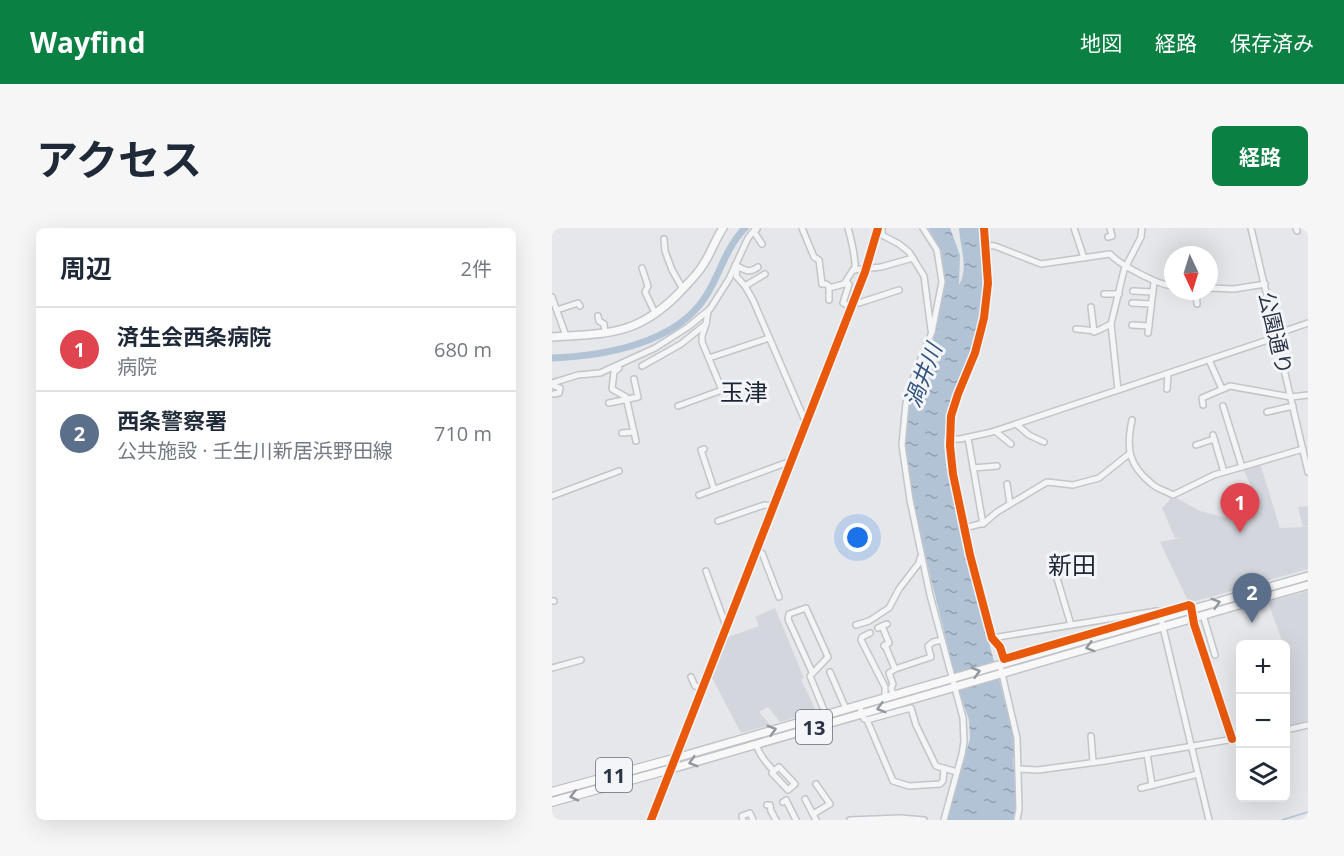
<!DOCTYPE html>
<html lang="ja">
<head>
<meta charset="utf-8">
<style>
	:root { --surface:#fff; --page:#f6f6f7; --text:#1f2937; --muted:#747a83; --line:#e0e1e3; --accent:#0b8043 }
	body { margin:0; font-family:"Open Sans","Noto Sans JP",sans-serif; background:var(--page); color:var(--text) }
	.controls { position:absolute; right:18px; bottom:18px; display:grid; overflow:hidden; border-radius:9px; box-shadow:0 6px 24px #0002 }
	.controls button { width:54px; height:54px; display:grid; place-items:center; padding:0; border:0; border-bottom:2px solid var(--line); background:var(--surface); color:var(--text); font:30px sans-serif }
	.compass { position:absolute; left:612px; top:18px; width:54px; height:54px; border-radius:50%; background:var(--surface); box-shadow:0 6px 24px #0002; rotate:176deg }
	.you { position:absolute; left:306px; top:310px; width:21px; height:21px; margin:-15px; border:4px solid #fff; border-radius:50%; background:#1a73e8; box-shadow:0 0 0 9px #1a73e833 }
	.badge { display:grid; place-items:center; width:39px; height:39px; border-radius:50%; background:var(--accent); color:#fff; font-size:20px; font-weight:700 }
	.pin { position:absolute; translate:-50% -50px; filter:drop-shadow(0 2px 3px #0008) }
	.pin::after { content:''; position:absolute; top:32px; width:21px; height:18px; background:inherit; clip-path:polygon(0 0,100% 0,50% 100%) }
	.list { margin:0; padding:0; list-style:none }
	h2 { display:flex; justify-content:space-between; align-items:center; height:78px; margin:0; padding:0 24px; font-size:26px }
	h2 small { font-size:20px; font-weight:400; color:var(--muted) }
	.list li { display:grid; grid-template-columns:39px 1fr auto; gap:18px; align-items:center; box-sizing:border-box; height:84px; padding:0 24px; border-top:2px solid var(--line) }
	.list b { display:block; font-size:22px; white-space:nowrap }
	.list p { margin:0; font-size:20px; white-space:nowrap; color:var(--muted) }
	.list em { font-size:20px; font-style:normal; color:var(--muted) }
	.icon { flex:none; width:33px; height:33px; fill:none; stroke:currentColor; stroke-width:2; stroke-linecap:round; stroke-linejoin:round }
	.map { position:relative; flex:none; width:756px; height:592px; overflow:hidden; border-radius:9px }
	header { display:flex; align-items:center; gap:36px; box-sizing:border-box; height:84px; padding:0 30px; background:var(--accent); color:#fff }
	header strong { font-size:28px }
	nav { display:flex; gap:33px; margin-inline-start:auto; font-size:21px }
	.intro { display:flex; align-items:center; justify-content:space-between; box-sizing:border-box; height:144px; padding:0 36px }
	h1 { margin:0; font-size:42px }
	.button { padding:15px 27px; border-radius:9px; background:var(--accent); color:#fff; font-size:21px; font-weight:700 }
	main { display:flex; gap:36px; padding:0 36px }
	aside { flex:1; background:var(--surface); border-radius:9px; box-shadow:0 6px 24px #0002 }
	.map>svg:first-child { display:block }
	.built { fill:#d3d6dd }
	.water { fill:url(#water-ripples) }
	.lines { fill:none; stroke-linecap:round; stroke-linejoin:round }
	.stream { stroke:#b3c3d6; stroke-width:1.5 }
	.river { stroke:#b3c3d6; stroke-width:7 }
	.minor-casing { stroke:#c3c5c8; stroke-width:8 }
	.major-casing { stroke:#c1c4c8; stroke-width:10 }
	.highway-casing { stroke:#b7babf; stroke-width:10 }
	.minor { stroke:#f4f5f7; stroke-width:5 }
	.major { stroke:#f8f8f8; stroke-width:7 }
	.highway { stroke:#f8f8f8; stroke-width:8 }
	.cycleway-casing { stroke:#f3f5f9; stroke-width:11 }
	.cycleway { stroke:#e8590c; stroke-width:8 }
	.oneway { stroke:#91969e }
	.labels { text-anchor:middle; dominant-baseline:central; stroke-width:6; stroke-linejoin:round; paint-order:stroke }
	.shield { fill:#f3f5f9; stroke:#666e7b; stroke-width:1.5 }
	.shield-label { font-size:20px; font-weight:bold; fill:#2a3445 }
	.street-label { font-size:21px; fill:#2a3445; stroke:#f3f5f9 }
	.water-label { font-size:22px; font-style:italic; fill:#31537b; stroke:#f3f5f9 }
	.quarter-label { font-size:24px; fill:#1c2536; stroke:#f3f5f9 }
</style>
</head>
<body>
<header>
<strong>Wayfind</strong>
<nav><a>地図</a><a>経路</a><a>保存済み</a></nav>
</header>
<div class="intro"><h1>アクセス</h1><a class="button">経路</a></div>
<main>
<aside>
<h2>周辺<small>2件</small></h2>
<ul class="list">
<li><span class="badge" style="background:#e0444e">1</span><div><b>済生会西条病院</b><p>病院</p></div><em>680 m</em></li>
<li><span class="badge" style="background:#5c6f8a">2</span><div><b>西条警察署</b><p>公共施設 · 壬生川新居浜野田線</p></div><em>710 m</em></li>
</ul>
</aside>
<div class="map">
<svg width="756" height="592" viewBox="0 0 756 592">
	<defs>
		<pattern id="water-ripples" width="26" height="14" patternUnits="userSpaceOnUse" patternTransform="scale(1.5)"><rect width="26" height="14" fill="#b3c3d6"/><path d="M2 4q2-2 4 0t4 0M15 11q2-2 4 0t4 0" fill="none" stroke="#929faf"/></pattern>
	</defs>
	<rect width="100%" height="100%" fill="#e5e7ea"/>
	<g class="built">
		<polygon points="708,235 728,300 756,299 756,341 637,375 608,314 629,310 623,310 610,280 621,268 648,283 691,294 687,282 706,275 691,240"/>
		<polygon points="756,278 756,298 751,299 746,279"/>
		<polygon points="756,363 756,493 734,498 734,416 731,416 716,374"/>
		<polygon points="223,380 252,450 249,451 264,483 228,494 216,479 207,484 218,497 189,505 159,448 174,410 207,398 203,389"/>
	</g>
	<path class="water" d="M376,0H398L408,27L407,57C417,41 408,18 407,0H428L432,48L427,96L420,126L399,176L395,190L392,215L394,239L401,258L413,326L462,507L463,530H461L465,580L463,581L461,592H395L418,510L417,492L407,463L378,347L361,275L352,217L358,169L381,112L393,53L389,22Z"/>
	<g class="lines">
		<polyline class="stream" points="730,592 756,584"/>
		<path class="river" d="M0,130C51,128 124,116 154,68C168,46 174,19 193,0"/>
		<g class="minor-casing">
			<g id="minor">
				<polyline points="250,0 262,29 267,32 270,56 274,56 278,59"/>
				<path d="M296,0C299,10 304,32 303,42"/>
				<polyline points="330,0 330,7 347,16 357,24 372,48 379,102"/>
				<polyline points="371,0 385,22 390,54 380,104 362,148 354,175 350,217 358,272 378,367 411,490 412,514 410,526 392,592"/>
				<polyline points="432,0 436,55 432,90 423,125 406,166 399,188 398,218 401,246 418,327 440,410 448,419 452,431 637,377 639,378 642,396 680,511"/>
				<polyline points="522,0 532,30"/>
				<polyline points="699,0 756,244"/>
				<polyline points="744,0 745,3"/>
				<polyline points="205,1 202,4 210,16"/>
				<polyline points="556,9 560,8 558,0"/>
				<polyline points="112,11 113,23 120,42 131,61"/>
				<path d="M433,17L443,18L489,36L558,26C568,37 606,57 621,58"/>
				<path d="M183,37C193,42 197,46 206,39"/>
				<polyline points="90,40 96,58 93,64 103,85"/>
				<polyline points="185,40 184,48 193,58 201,72 254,195"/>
				<polyline points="294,54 297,56 291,75 299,79"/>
				<polyline points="193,58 213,46"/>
				<polyline points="657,60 682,61 713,56"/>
				<polyline points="581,63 601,64"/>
				<polyline points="644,63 645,76"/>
				<polyline points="552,66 567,66"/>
				<polyline points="0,69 14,108"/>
				<polyline points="277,72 277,60 292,56 301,42 329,39 361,30"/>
				<polyline points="301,74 307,75 347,62"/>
				<polyline points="580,75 599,76"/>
				<polyline points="539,79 542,104"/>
				<polyline points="5,82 26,75 28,78"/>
				<polyline points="46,88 47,93 52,96 53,105"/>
				<polyline points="580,97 597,98"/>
				<polyline points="524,101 545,103 559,96"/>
				<polyline points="596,105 602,54"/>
				<polyline points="724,106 756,95"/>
				<polyline points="157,130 217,110"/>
				<polyline points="657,132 670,161"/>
				<polyline points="90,138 129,116 154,96 156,83"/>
				<polyline points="67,140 62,144 60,161 74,169 84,213"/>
				<polyline points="0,155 26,147 48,145 103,120 136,99 158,81 177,51 196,10 204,0"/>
				<polyline points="0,157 8,160 7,165 2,166"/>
				<polyline points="615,161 616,146"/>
				<polyline points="566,162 559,96 572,42 589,9 590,0"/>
				<polyline points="57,175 86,169 82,151"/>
				<polyline points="651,177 650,170 678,158 739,169 756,167"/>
				<polyline points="126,178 170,162 150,114 150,108 154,96"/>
				<polyline points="671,178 690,239"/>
				<polyline points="715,184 741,178"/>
				<path d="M580,192C574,220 576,237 600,256C605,261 614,263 621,267L662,247L751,221"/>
				<polyline points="464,196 477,207 492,214"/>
				<polyline points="443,203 459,216"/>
				<polyline points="70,205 82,204"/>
				<polyline points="661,207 672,244"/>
				<polyline points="416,210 431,296"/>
				<polyline points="398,211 408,211 440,204 725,109"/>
				<polyline points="644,217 662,211"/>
				<polyline points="152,221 149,222 162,261"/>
				<polyline points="421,240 445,238"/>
				<polyline points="455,256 458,276"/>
				<polyline points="147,267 239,233"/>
				<polyline points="0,268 67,243"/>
				<polyline points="166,293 212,277 221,278"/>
				<polyline points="412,300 432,295 445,284 495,254 521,257 547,250 577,226"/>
				<polyline points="204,323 210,325 227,369"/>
				<polyline points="501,337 519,397"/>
				<polyline points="154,343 174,398"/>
				<polyline points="0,373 2,373"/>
				<polyline points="651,387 663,427"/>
				<polyline points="609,391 657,592"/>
				<polyline points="304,397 317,393 337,380 347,361 367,335 368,330"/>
				<polyline points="330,398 337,415 332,418"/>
				<polyline points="326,400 335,396"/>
				<polyline points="318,405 310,409 309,412 333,459 333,469"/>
				<polyline points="440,410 605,383"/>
				<polyline points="333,417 343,441"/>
				<polyline points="448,437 465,510 467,581 465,592"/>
				<polyline points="0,440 29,432"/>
				<polyline points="260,444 236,391 237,386 254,380 276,429 258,448 274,487"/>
				<polyline points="278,444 294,481"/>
				<polyline points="139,449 143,458 150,460"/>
				<polyline points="341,467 339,460 341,456 337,445 343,441 379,429 376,418 381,414 390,412"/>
				<polyline points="307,477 312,491 315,492 359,480 364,497 384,538 405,544"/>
				<polyline points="315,492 341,553 357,558 388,556 391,553 392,540"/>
				<polyline points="734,502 756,497"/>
				<polyline points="539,508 541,534"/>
				<path d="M204,516C207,526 214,535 222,543L227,539L243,556L236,562L220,545L222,543"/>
				<polyline points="595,526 600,557"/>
				<polyline points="466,541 486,542 553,533 688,510"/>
				<polyline points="589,560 646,546"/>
				<polyline points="253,571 264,592"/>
				<polyline points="231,574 234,572 244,592"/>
				<polyline points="215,577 218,577 219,583 224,592"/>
				<polyline points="261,586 278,576 264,556"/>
				<polyline points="99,592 313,44 326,0"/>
				<polyline points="191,592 190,588 198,585 201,592"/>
				<polyline points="298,592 348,590 372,592"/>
			</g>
		</g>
		<g class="major-casing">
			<g id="major">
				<path d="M0,109C56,105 85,108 127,65C135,56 145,47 151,37C159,25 163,12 171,0"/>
				<polyline points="124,530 756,348"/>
				<polyline points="119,541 756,357"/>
			</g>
		</g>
		<g class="highway-casing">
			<g id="highway">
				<polyline points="0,564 124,530"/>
				<polyline points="0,574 119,541"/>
			</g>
		</g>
		<use href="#minor" class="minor"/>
		<use href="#major" class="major"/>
		<use href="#highway" class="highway"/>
		<g class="cycleway-casing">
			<g id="cycleway">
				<polyline points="432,0 436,55 432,90 423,125 406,166 399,188 398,218 401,246 418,327 440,410 448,419 452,431 637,377 639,378 642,396 680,511"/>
				<polyline points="99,592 313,44 326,0"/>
			</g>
		</g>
		<use href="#cycleway" class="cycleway"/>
	</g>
	<defs><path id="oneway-chevron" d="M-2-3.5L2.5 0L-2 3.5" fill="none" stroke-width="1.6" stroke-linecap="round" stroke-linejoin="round" transform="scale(1.5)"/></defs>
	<g class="oneway">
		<use href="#oneway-chevron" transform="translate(664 375) rotate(-16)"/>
		<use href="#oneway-chevron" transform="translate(538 419) rotate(164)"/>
		<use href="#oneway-chevron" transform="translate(424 444) rotate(-16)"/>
		<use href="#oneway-chevron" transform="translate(329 480) rotate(164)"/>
		<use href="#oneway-chevron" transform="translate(220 502) rotate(-16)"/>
		<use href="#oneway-chevron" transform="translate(141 534) rotate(163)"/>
		<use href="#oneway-chevron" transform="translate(22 568) rotate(166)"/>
	</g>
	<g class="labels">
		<g class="shield">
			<rect x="244" y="482" width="36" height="34" rx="4.5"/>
			<rect x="44" y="530" width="36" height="34" rx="4.5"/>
		</g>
		<g class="shield-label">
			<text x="262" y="499">13</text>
			<text x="62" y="547">11</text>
		</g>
		<g class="street-label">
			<text transform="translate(724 105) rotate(77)">公園通り</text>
		</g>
		<g class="water-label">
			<text transform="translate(370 147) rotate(-69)">渦井川</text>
		</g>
		<g class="quarter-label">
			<text x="192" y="163">玉津</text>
			<text x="520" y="336">新田</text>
		</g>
	</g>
</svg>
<div class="controls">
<button>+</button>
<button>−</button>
<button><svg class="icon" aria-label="layers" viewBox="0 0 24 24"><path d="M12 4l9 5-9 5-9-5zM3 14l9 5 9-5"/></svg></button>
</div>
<svg class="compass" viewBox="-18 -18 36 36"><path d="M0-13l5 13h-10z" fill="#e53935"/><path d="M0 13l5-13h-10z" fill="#747a83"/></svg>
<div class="you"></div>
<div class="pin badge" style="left:688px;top:305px;background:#e0444e">1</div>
<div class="pin badge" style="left:700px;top:395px;background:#5c6f8a">2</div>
</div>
</main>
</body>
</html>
